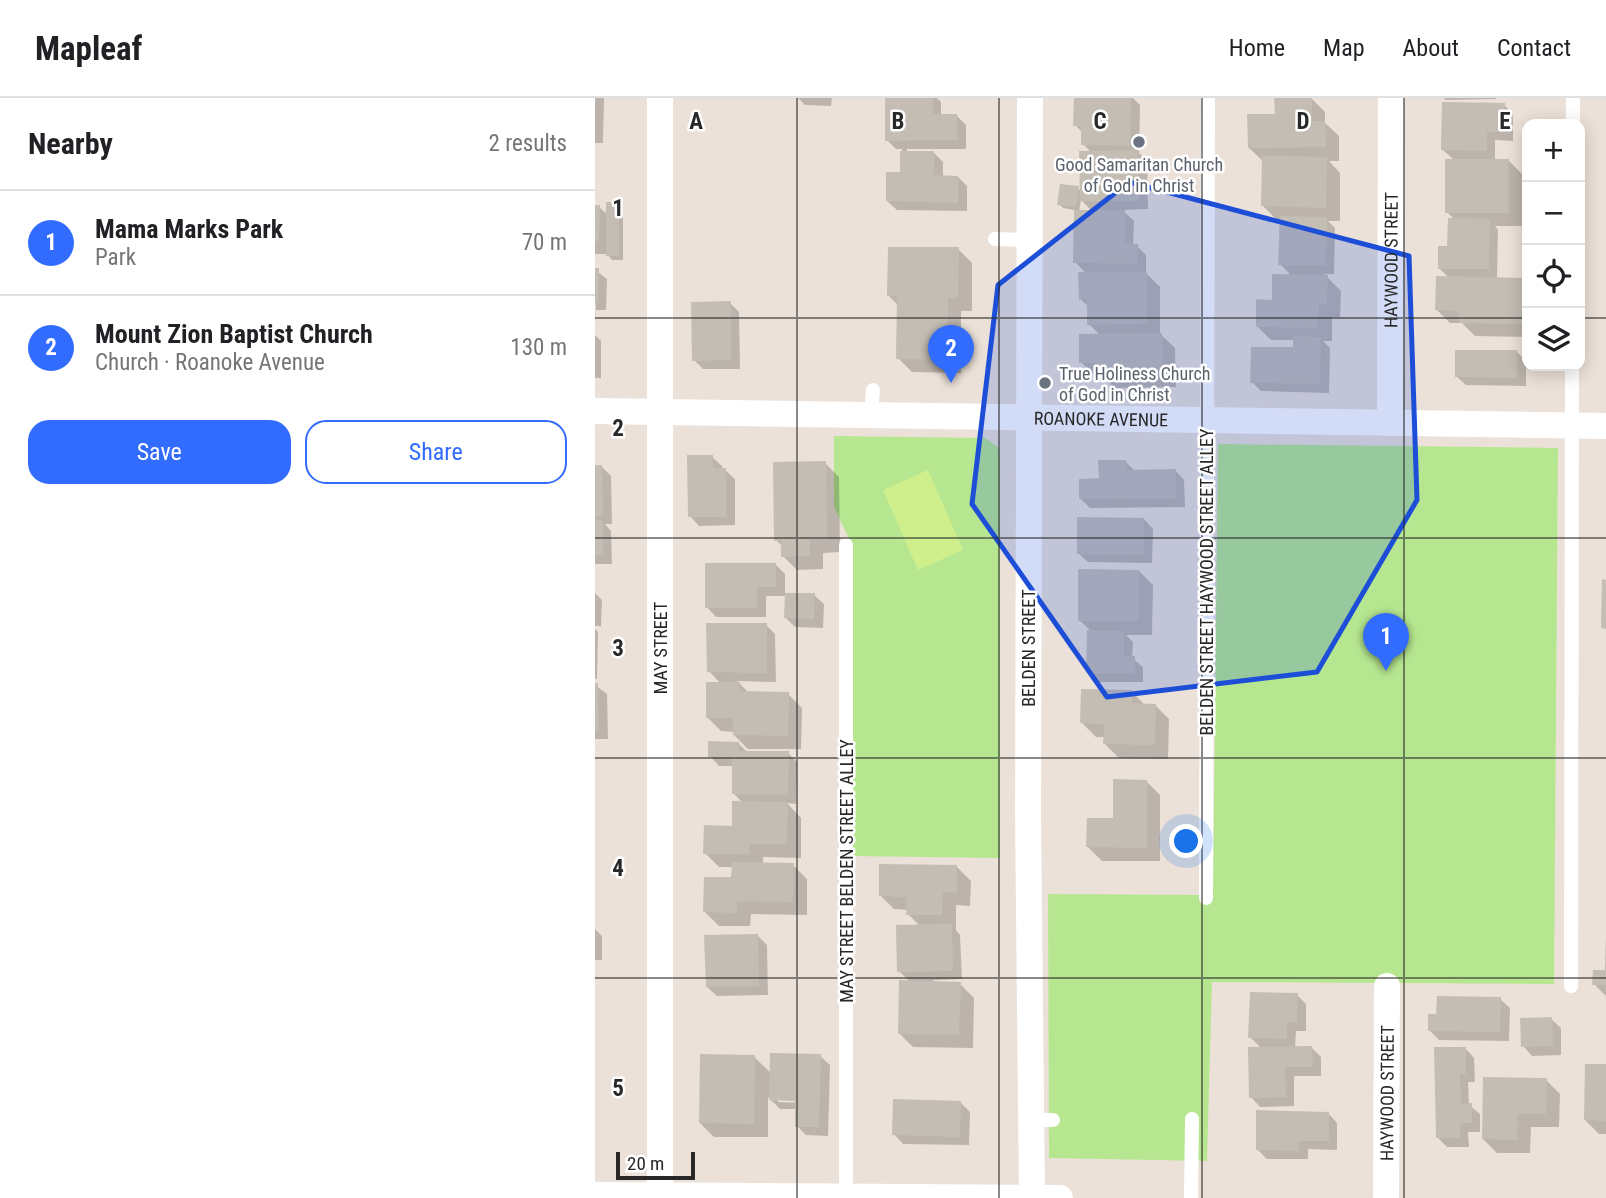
<!DOCTYPE html>
<html lang="en">
<head>
<meta charset="utf-8">
<style>
	:root { --surface:#fff; --page:#f2f2f2; --text:#202124; --muted:#757577; --line:#e0e0e0; --accent:#326cff }
	body { margin:0; font-family:"Roboto Condensed",sans-serif; background:var(--page); color:var(--text) }
	.controls { position:absolute; right:21px; top:21px; display:grid; overflow:hidden; border-radius:14px; box-shadow:0 4px 18px #0003 }
	.controls button { width:63px; height:63px; display:grid; place-items:center; padding:0; border:0; border-bottom:2px solid var(--line); background:var(--surface); color:var(--text); font:35px sans-serif }
	.scale { position:absolute; left:21px; bottom:18px; width:79px; box-sizing:border-box; padding-left:7px; border:4px solid #282828; border-top:0; font-size:19px; line-height:24px; white-space:nowrap; color:#282828; -webkit-text-stroke:5px #fff; paint-order:stroke }
	.you { position:absolute; left:592px; top:744px; width:24px; height:24px; margin:-18px; border:5px solid #fff; border-radius:50%; background:#1a73e8; box-shadow:0 0 0 10px #1a73e833 }
	.badge { display:grid; place-items:center; width:46px; height:46px; border-radius:50%; background:var(--accent); color:#fff; font-size:23px; font-weight:700 }
	.pin { position:absolute; translate:-50% -58px; filter:drop-shadow(0 2px 4px #0008) }
	.pin::after { content:''; position:absolute; top:37px; width:24px; height:21px; background:inherit; clip-path:polygon(0 0,100% 0,50% 100%) }
	.list { margin:0; padding:0; list-style:none }
	h2 { display:flex; justify-content:space-between; align-items:center; height:91px; margin:0; padding:0 28px; font-size:30px }
	h2 small { font-size:23px; font-weight:400; color:var(--muted) }
	.list li { display:grid; grid-template-columns:46px 1fr auto; gap:21px; align-items:center; box-sizing:border-box; height:105px; padding:0 28px; border-top:2px solid var(--line) }
	.list b { display:block; font-size:26px; white-space:nowrap }
	.list p { margin:0; font-size:23px; white-space:nowrap; color:var(--muted) }
	.list em { font-size:23px; font-style:normal; color:var(--muted) }
	.actions { display:flex; gap:14px; padding:21px 28px }
	.actions a { flex:1; padding:16px 0; border:2px solid var(--accent); border-radius:21px; text-align:center; font-size:24px; color:var(--accent) }
	.actions .main { background:var(--accent); color:#fff }
	.icon { flex:none; width:38px; height:38px; fill:none; stroke:currentColor; stroke-width:2; stroke-linecap:round; stroke-linejoin:round }
	.map { position:relative; flex:none; width:1011px; height:1100px; overflow:hidden }
	header { display:flex; align-items:center; gap:42px; box-sizing:border-box; height:98px; padding:0 35px; background:var(--surface); border-bottom:2px solid var(--line) }
	header strong { font-size:33px }
	nav { display:flex; gap:38px; margin-inline-start:auto; font-size:24px }
	main { display:flex }
	aside { flex:1; background:var(--surface) }
	.map>svg:first-child { display:block }
	.green { fill:#b6e790 }
	.pitch { fill:#ceef8b }
	.shadow { fill:#0003; fill-rule:evenodd }
	.building { fill:#c3bdb4 }
	.lines { fill:none; stroke-linecap:round; stroke-linejoin:round }
	.service { stroke:#fff; stroke-width:14 }
	.minor { stroke:#fff; stroke-width:26 }
	.marked { fill:#1d4ed8; fill-opacity:0.2; stroke:#1d4ed8; stroke-width:5; stroke-linejoin:round }
	.grid { fill:none; stroke:#282828; stroke-width:2; stroke-opacity:0.55 }
	.worship-dot { fill:#6b7280; stroke:#fff; stroke-width:2.5 }
	.labels { text-anchor:middle; dominant-baseline:central; stroke-width:5; stroke-linejoin:round; paint-order:stroke }
	.worship-label { font-size:18px; fill:#5b616d; stroke:#fff }
	.street-label { font-size:18px; fill:#282828; stroke:#fff }
	.grid-label { font-size:23px; text-anchor:middle; font-weight:bold; fill:#282828; stroke:#fff; stroke-width:5; stroke-linejoin:round; paint-order:stroke }
</style>
</head>
<body>
<header>
<strong>Mapleaf</strong>
<nav><a>Home</a><a>Map</a><a>About</a><a>Contact</a></nav>
</header>
<main>
<aside>
<h2>Nearby<small>2 results</small></h2>
<ul class="list">
<li><span class="badge">1</span><div><b>Mama Marks Park</b><p>Park</p></div><em>70 m</em></li>
<li><span class="badge">2</span><div><b>Mount Zion Baptist Church</b><p>Church · Roanoke Avenue</p></div><em>130 m</em></li>
</ul>
<div class="actions"><a class="main">Save</a><a>Share</a></div>
</aside>
<div class="map">
<svg width="1011" height="1100" viewBox="0 0 1011 1100">
	<rect width="100%" height="100%" fill="#ece1d8"/>
	<g class="green">
		<polygon points="239,338 390,340 403,349 405,355 405,760 254,758 257,447 239,409"/>
		<polygon points="623,346 963,350 959,886 617,884 612,1063 454,1060 453,796 618,797"/>
	</g>
	<polygon class="pitch" points="333,372 368,452 323,472 288,392"/>
	<g class="shadow">
		<polygon points="0,0 9,0 8,45 0,45"/>
		<polygon points="203,0 237,0 236,8 210,7"/>
		<polygon points="292,0 342,0 346,4 346,18 362,18 371,27 371,51 312,51 312,55 339,55 348,64 348,79 363,79 372,88 372,113 302,112 292,103 306,75 307,51 301,51 292,42"/>
		<path d="M480,0H538L545,7L544,55L552,63L553,111L527,112L539,123L538,148H542L551,157V175L565,189V236L580,250L581,289L519,290L508,278H500L486,264L505,237L494,226V209L485,201L492,176L480,164V112L468,110L464,106L483,90L486,93L496,54L488,46V35L480,27ZM486,102L498,114H484Z"/>
		<polygon points="681,0 716,0 730,14 730,25 744,38 744,63 734,63 745,75 745,123 733,123 740,130 739,176 729,176 746,193 745,219 737,219 737,243 728,243 735,250 734,295 666,293 657,284 699,251 700,242 676,242 662,228 697,178 685,166 686,122 682,122 668,108 669,64 654,50 681,17"/>
		<polygon points="848,0 901,0 901,1 851,2"/>
		<polygon points="909,7 918,16 918,43 900,42 900,63 914,63 928,77 927,128 900,128 903,132 902,181 932,181 932,239 880,238 867,225 855,225 841,211 854,180 844,170 854,150 860,122 852,114 859,62 848,52"/>
		<polygon points="24,106 28,110 28,162 17,162 12,156 0,156 0,109 4,109 13,117"/>
		<polygon points="363,151 377,165 377,213 366,213 366,275 317,274 303,260 303,207 294,198"/>
		<polygon points="0,172 12,181 11,212 1,212 1,226"/>
		<polygon points="135,205 144,214 145,271 108,271 99,262"/>
		<polygon points="0,237 6,243 6,280 0,280"/>
		<polygon points="922,254 931,263 931,288 871,287 861,278"/>
		<polygon points="117,359 127,368 127,372 130,372 140,381 140,427 104,428 95,418"/>
		<polygon points="531,364 540,373 580,372 589,382 590,409 495,410 486,401 505,382"/>
		<polygon points="230,365 244,379 245,454 228,455 228,471 202,472 188,458 188,449 181,442"/>
		<polygon points="0,369 7,369 16,378 17,426 10,426 16,433 17,466 0,466"/>
		<polygon points="549,421 558,431 557,465 493,464 483,455"/>
		<polygon points="181,467 190,476 190,497 219,497 229,506 228,530 200,529 191,520 192,498 171,498 171,519 121,519 112,509"/>
		<polygon points="544,473 558,487 557,537 531,537 538,544 537,560 548,569 548,584 502,584 493,575 494,531 484,522"/>
		<polygon points="0,495 7,502 6,528 0,528"/>
		<polygon points="171,527 180,536 181,584 142,583 154,595 193,596 207,610 206,651 153,651 139,637 139,634 126,633 112,619 126,586 114,573"/>
		<polygon points="0,531 3,534 2,581 0,581"/>
		<polygon points="0,587 12,596 13,641 0,641"/>
		<polygon points="537,594 550,607 560,607 574,621 573,661 524,660 510,646 510,639 501,639 487,625"/>
		<polygon points="144,646 152,654 193,655 202,664 201,706 192,705 206,720 206,760 168,759 168,766 198,767 212,781 212,817 156,816 155,828 124,828 110,814 138,781 138,769 124,769 110,755 139,730 148,705 138,695 139,668 124,668 115,658"/>
		<polygon points="551,683 565,697 565,763 507,763 493,749 520,722"/>
		<polygon points="362,769 376,783 375,808 361,807 361,832 365,837 367,881 339,882 339,885 365,886 379,900 378,950 318,949 304,935 315,884 304,873 325,828 313,816 313,812 299,811 285,797"/>
		<polygon points="0,831 7,838 7,862 0,862"/>
		<polygon points="162,837 172,847 173,897 122,898 112,889"/>
		<polygon points="1011,838 1011,898 999,886 1010,873"/>
		<polygon points="702,897 711,906 711,933 701,933 700,950 717,950 726,959 726,978 699,978 699,1008 665,1009 656,999 667,951 655,939"/>
		<polygon points="905,901 915,910 914,943 844,942 834,932"/>
		<polygon points="956,921 966,930 966,957 937,958 928,948"/>
		<polygon points="870,950 879,960 880,984 873,984 874,1007 885,1016 885,1034 873,1034 874,1049 852,1049 843,1040"/>
		<path d="M225,958L235,967L233,1038L211,1037L202,1028V1011H185L173,999V1039H119L105,1025L159,959L177,976ZM183,1001H209V1005L183,1004Z"/>
		<polygon points="1011,968 1011,1036 1004,1036 990,1022"/>
		<polygon points="951,982 965,996 964,1029 936,1029 935,1055 902,1055 888,1041"/>
		<polygon points="366,1005 375,1014 374,1047 308,1046 299,1036"/>
		<polygon points="733,1015 742,1025 742,1052 713,1051 713,1061 672,1061 662,1051"/>
	</g>
	<g class="building">
		<polygon points="290,0 338,0 338,16 362,16 362,42 290,43"/>
		<polygon points="479,0 536,0 535,48 486,47 486,28 478,28"/>
		<polygon points="679,0 717,0 717,23 730,23 731,49 653,50 652,16 680,16"/>
		<polygon points="847,4 910,5 909,34 892,34 892,53 846,52"/>
		<polygon points="543,52 544,103 485,103 484,53"/>
		<polygon points="305,53 339,53 339,77 363,78 363,105 291,103 291,74 305,74"/>
		<polygon points="667,58 732,59 731,110 666,108"/>
		<rect x="850" y="61" width="64" height="54"/>
		<polygon points="465,86 484,88 481,109 462,107"/>
		<rect x="11" y="104" width="13" height="54"/>
		<polygon points="0,107 5,107 4,143 0,143"/>
		<polygon points="479,112 530,112 530,146 543,146 542,166 478,165"/>
		<polygon points="685,118 732,119 731,168 683,167"/>
		<polygon points="853,120 895,121 894,171 843,171 843,148 852,148"/>
		<polygon points="293,149 364,149 363,200 353,200 353,262 301,261 302,198 292,198"/>
		<polygon points="0,170 4,170 3,204 0,204"/>
		<polygon points="483,174 552,174 552,226 492,227 492,201 484,202"/>
		<polygon points="677,176 733,177 732,206 724,206 723,230 661,229 661,201 677,202"/>
		<polygon points="841,178 932,180 932,226 864,225 864,213 840,212"/>
		<polygon points="136,203 136,262 97,263 96,204"/>
		<polygon points="567,235 567,275 503,276 503,265 484,265 484,236"/>
		<polygon points="698,238 726,239 725,286 655,285 656,249 698,249"/>
		<polygon points="860,252 922,252 922,280 860,279"/>
		<polygon points="92,357 118,357 118,370 131,370 131,419 93,419"/>
		<polygon points="503,362 531,362 532,372 581,371 581,400 484,401 484,381 504,380"/>
		<polygon points="231,363 232,441 215,441 215,458 186,459 186,443 179,443 178,364"/>
		<polygon points="0,367 7,367 8,418 0,418"/>
		<polygon points="482,419 549,420 549,457 482,456"/>
		<rect x="0" y="422" width="8" height="35"/>
		<polygon points="110,465 181,465 181,489 162,489 162,510 110,510"/>
		<polygon points="483,471 544,472 544,523 483,523"/>
		<polygon points="1007,481 1011,482 1011,531 1006,530"/>
		<polygon points="190,495 220,495 219,521 189,520"/>
		<polygon points="111,525 172,525 172,575 112,574"/>
		<polygon points="492,532 529,533 529,558 540,558 539,576 491,575"/>
		<polygon points="111,584 145,584 145,593 194,594 193,638 138,637 138,620 111,620"/>
		<polygon points="0,585 3,585 4,633 0,633"/>
		<polygon points="486,591 537,592 537,605 561,606 560,647 508,646 509,626 485,625"/>
		<polygon points="113,643 144,644 144,653 194,653 193,697 137,696 137,659 113,659"/>
		<polygon points="518,681 552,682 552,750 491,749 492,720 518,720"/>
		<polygon points="137,703 193,704 192,746 155,746 155,756 108,756 109,727 137,728"/>
		<polygon points="137,764 199,765 198,804 142,803 142,815 108,814 109,779 136,779"/>
		<polygon points="284,766 362,767 362,795 348,794 347,817 311,817 312,799 284,798"/>
		<polygon points="357,826 358,873 302,874 301,827"/>
		<polygon points="163,836 164,888 111,889 109,837"/>
		<polygon points="998,872 1011,872 1011,887 997,887"/>
		<polygon points="304,882 366,884 364,937 303,936"/>
		<polygon points="655,894 703,895 702,924 692,924 692,941 653,940"/>
		<polygon points="842,898 906,899 905,934 833,933 833,916 841,916"/>
		<polygon points="957,919 958,948 926,949 925,920"/>
		<polygon points="717,948 718,969 690,969 691,999 654,1000 653,949"/>
		<polygon points="839,949 871,949 871,976 865,976 866,1006 877,1005 877,1025 865,1025 865,1040 841,1040"/>
		<polygon points="175,955 226,956 224,1029 200,1029 200,1003 174,1002"/>
		<polygon points="105,956 160,957 159,1026 104,1025"/>
		<polygon points="990,966 1011,966 1011,1023 989,1022"/>
		<polygon points="888,979 952,980 951,1016 923,1016 922,1042 887,1041"/>
		<polygon points="298,1001 366,1003 365,1039 297,1037"/>
		<polygon points="661,1012 734,1014 734,1043 704,1043 704,1053 661,1052"/>
	</g>
	<g class="lines">
		<g class="service">
			<polyline points="978,26 978,0"/>
			<polyline points="400,141 435,142"/>
			<polyline points="276,317 278,292"/>
			<polyline points="251,447 251,1100"/>
			<polyline points="611,800 613,0"/>
			<polyline points="976,888 977,268"/>
			<polyline points="436,1022 458,1022"/>
			<polyline points="596,1100 597,1021"/>
		</g>
		<g class="minor">
			<polyline points="435,0 433,716 437,1100"/>
			<path id="s1" d="M0,313L1011,328"/>
			<path id="s2" d="M795,325L796,0"/>
			<polyline points="0,1097 465,1100"/>
			<polyline points="65,1100 65,0"/>
			<path id="s3" d="M791,1100L792,888"/>
		</g>
	</g>
	<path class="marked" d="M534,84L814,158L822,402L722,574L512,599L377,406L403,187Z"/>
	<path class="grid" d="M202,0V1100M404,0V1100M607,0V1100M809,0V1100M0,220H932M985,220H1011M0,440H1011M0,660H1011M0,880H1011"/>
	<g class="worship-dot">
		<circle cx="544" cy="44" r="7"/>
		<circle cx="450" cy="285" r="7"/>
	</g>
	<g class="labels">
		<g class="worship-label">
			<text x="544" y="66">Good Samaritan Church<tspan x="544" dy="21">of God in Christ</tspan></text>
			<text x="464" y="275" text-anchor="start">True Holiness Church<tspan x="464" dy="21">of God in Christ</tspan></text>
		</g>
		<g class="street-label">
			<text stroke="none"><textPath href="#s2" startOffset="163">HAYWOOD STREET</textPath></text>
			<text stroke="none"><textPath href="#s1" startOffset="506">ROANOKE AVENUE</textPath></text>
			<text transform="translate(611 484) rotate(-90)">BELDEN STREET HAYWOOD STREET ALLEY</text>
			<text transform="translate(65 550) rotate(-90)">MAY STREET</text>
			<text transform="translate(433 550) rotate(-90)">BELDEN STREET</text>
			<text transform="translate(251 773) rotate(-90)">MAY STREET BELDEN STREET ALLEY</text>
			<text stroke="none"><textPath href="#s3" startOffset="105">HAYWOOD STREET</textPath></text>
		</g>
	</g>
	<g class="grid-label">
		<text x="101" y="31">A</text>
		<text x="303" y="31">B</text>
		<text x="505" y="31">C</text>
		<text x="708" y="31">D</text>
		<text x="910" y="31">E</text>
		<text x="23" y="118">1</text>
		<text x="23" y="338">2</text>
		<text x="23" y="558">3</text>
		<text x="23" y="778">4</text>
		<text x="23" y="998">5</text>
	</g>
</svg>
<div class="controls">
<button>+</button>
<button>−</button>
<button><svg class="icon" aria-label="locate" viewBox="0 0 24 24"><circle cx="12" cy="12" r="6"/><path d="M12 2v4M12 18v4M2 12h4M18 12h4"/></svg></button>
<button><svg class="icon" aria-label="layers" viewBox="0 0 24 24"><path d="M12 4l9 5-9 5-9-5zM3 14l9 5 9-5"/></svg></button>
</div>
<div class="scale">20 m</div>
<div class="you"></div>
<div class="pin badge" style="left:791px;top:573px">1</div>
<div class="pin badge" style="left:356px;top:285px">2</div>
</div>
</main>
</body>
</html>
